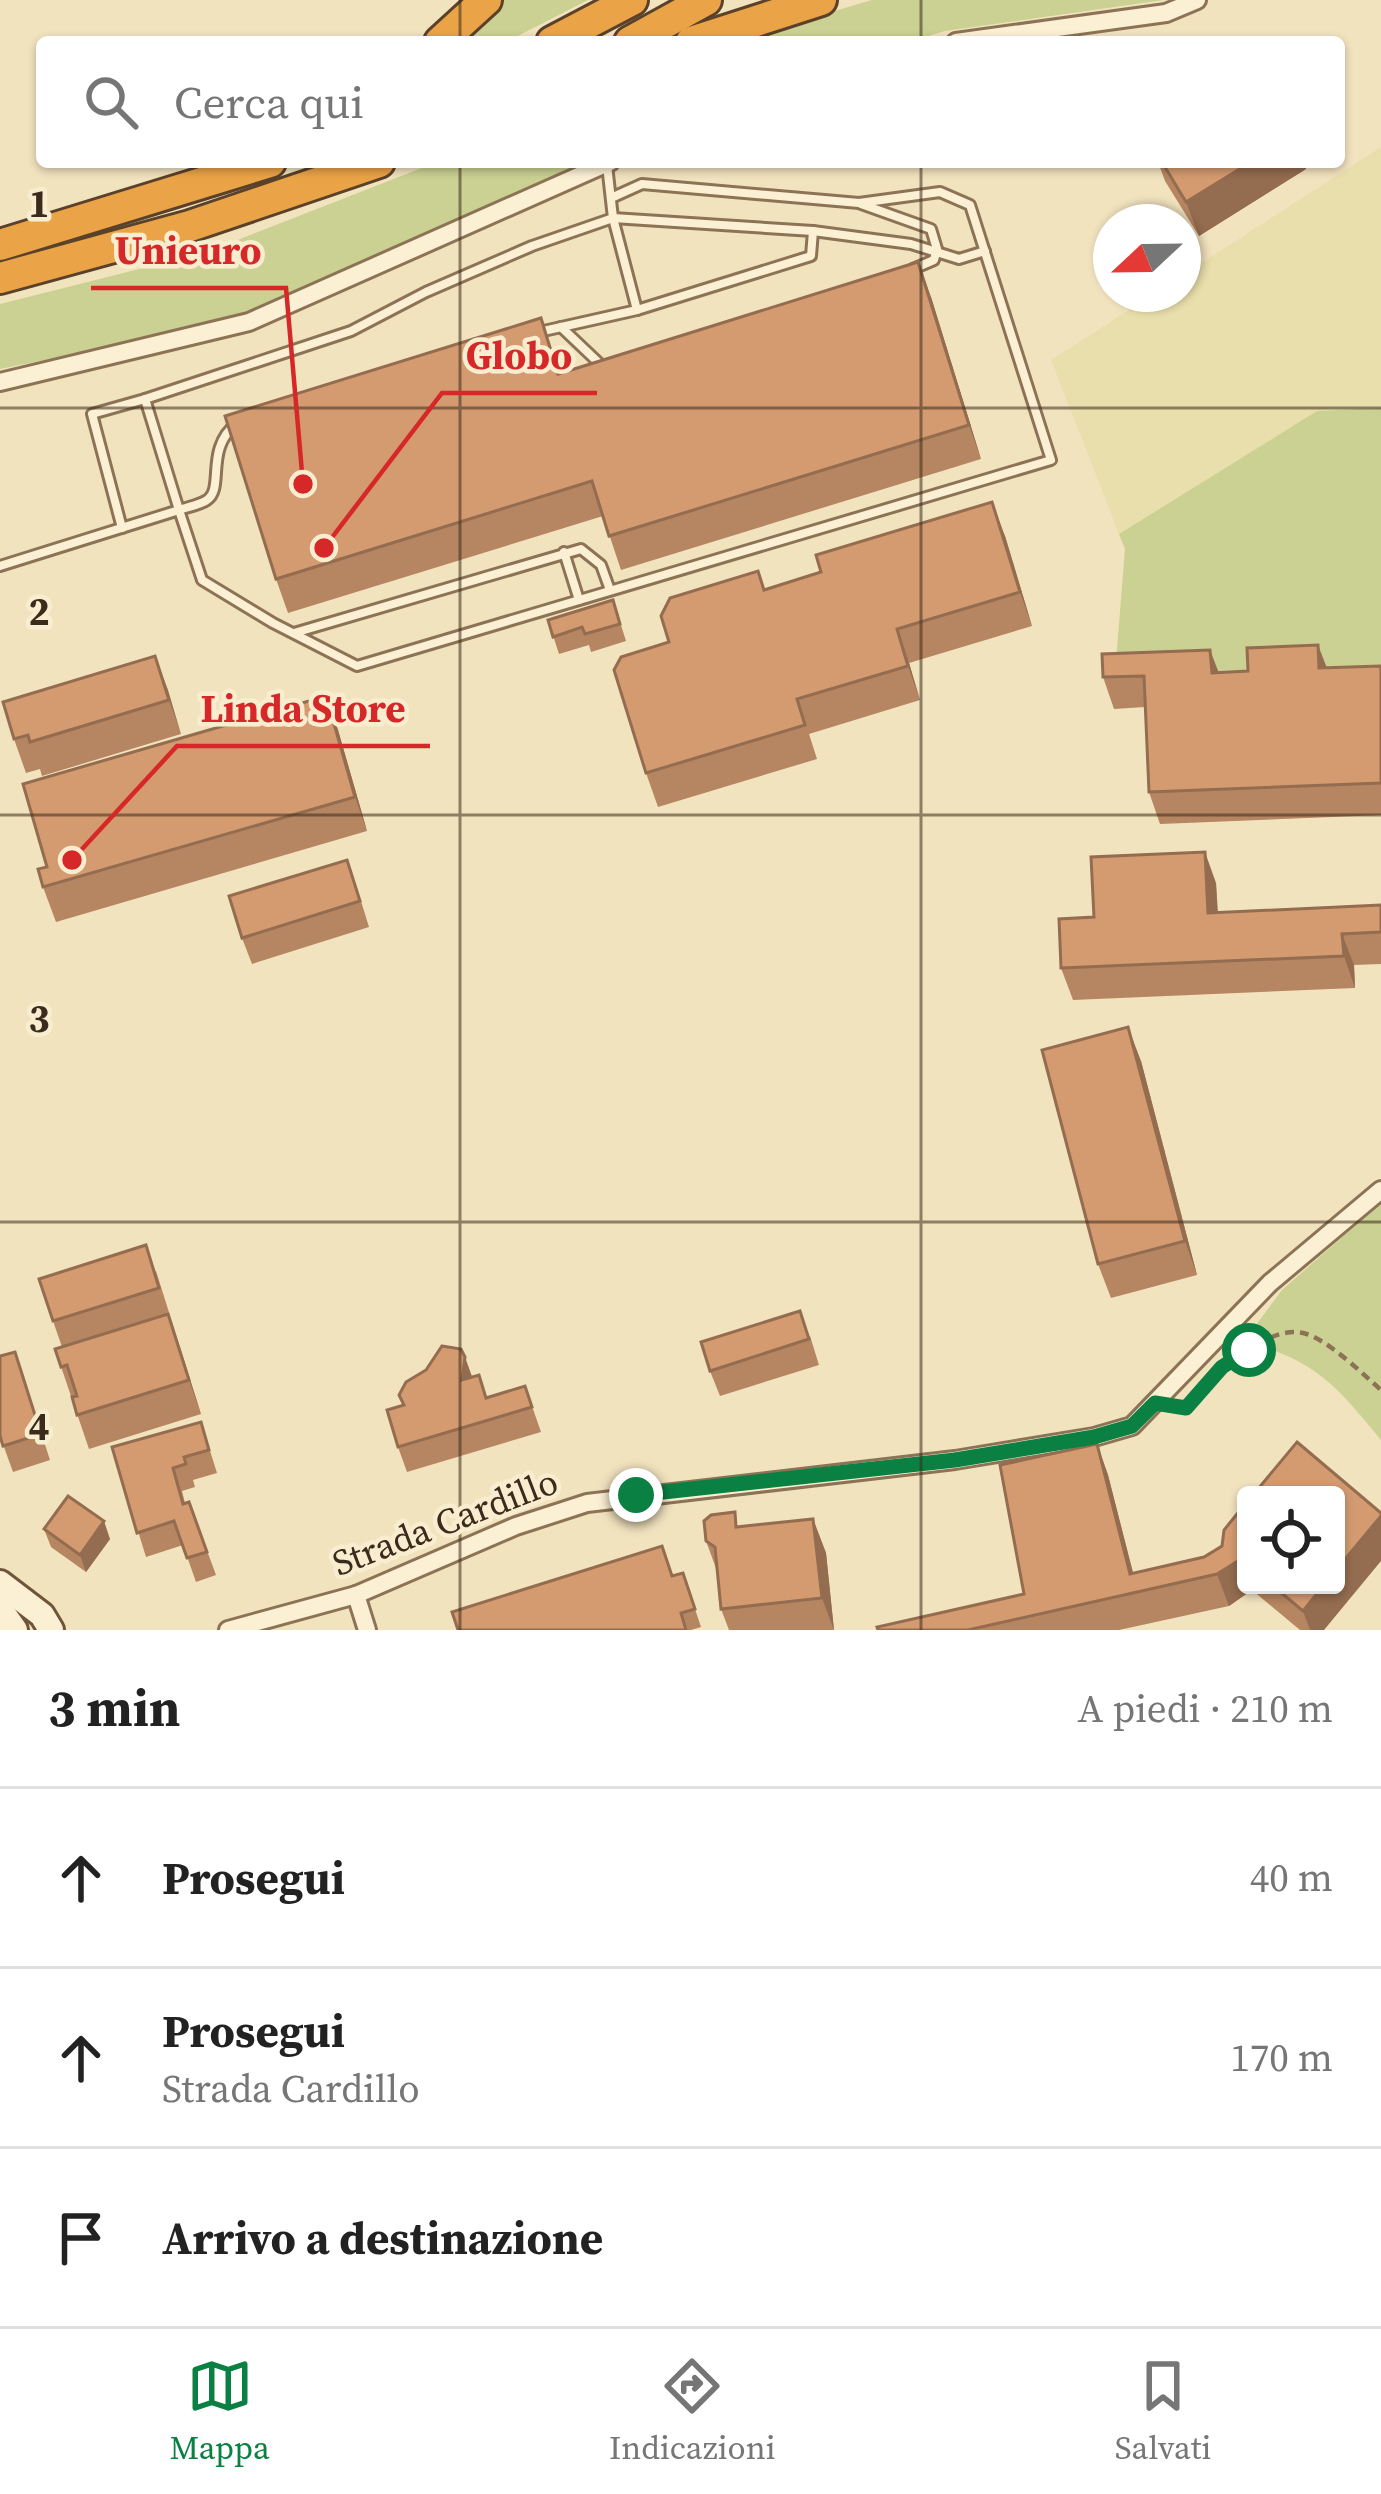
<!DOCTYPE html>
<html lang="it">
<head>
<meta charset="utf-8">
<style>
	:root { --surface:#fff; --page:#f6f6f6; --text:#222; --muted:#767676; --line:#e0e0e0; --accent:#0b8043 }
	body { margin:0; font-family:"Source Serif 4",serif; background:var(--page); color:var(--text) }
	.controls { position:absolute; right:36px; bottom:36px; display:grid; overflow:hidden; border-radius:12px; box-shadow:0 3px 9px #0004 }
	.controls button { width:108px; height:108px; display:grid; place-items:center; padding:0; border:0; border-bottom:3px solid var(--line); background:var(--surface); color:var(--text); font:60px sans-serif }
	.compass { position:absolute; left:1093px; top:204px; width:108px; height:108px; border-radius:50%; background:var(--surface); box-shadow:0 3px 9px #0004; rotate:248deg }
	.stop { position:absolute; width:36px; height:36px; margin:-27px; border:9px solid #0b8043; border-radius:50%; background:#fff }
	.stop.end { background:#0b8043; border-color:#fff; box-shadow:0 3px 12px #0008 }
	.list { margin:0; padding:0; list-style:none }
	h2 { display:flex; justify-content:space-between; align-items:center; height:156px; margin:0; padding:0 48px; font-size:51px }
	h2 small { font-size:39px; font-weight:400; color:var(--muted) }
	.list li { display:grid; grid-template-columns:78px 1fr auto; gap:36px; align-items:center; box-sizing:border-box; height:180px; padding:0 48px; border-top:3px solid var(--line) }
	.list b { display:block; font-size:45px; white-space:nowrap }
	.list p { margin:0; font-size:39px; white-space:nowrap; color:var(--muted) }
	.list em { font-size:39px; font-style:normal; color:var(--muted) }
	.icon { flex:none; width:66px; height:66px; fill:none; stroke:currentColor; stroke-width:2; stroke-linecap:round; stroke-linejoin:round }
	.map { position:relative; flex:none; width:1381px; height:1630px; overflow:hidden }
	.search { position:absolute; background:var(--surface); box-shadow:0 3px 9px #0004; left:36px; right:36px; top:36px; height:132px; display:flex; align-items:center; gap:30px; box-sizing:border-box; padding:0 42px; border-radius:12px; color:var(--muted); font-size:45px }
	.sheet { height:696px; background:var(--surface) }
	nav { display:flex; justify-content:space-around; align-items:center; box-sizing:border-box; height:168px; border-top:3px solid var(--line); background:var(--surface); font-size:33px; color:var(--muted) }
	nav a { display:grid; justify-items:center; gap:6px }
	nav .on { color:var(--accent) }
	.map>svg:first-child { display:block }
	.farmland { fill:#e9dfac }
	.green { fill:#cad192 }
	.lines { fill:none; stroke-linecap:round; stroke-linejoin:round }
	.lane-casing { stroke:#8d7356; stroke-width:14 }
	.street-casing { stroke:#8d7356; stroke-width:22 }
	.secondary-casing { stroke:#6f5439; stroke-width:30 }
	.highway-casing { stroke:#5a412a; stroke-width:36 }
	.path { stroke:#8d7356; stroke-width:4.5; stroke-dasharray:9 6; stroke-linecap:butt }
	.lane { stroke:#fcf0d4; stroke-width:8 }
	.street { stroke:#fcf0d4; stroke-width:16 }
	.secondary { stroke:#fcf0d4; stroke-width:24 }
	.highway { stroke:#eba347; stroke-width:30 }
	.wall { fill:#b68561 }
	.shaded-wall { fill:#946c4f }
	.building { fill:#d49b71; stroke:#946c4f; stroke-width:3 }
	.route { stroke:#0b8043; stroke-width:15 }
	.grid { fill:none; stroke:#3b2b1c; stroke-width:3; stroke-opacity:0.55 }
	.labels { text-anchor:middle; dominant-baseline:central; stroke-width:9; stroke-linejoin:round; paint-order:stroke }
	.street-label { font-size:36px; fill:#3b2b1c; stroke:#f9edd0 }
	.grid-label { font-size:39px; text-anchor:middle; font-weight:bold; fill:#3b2b1c; stroke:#f9edd0; stroke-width:9; stroke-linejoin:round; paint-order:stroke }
	.leader { fill:none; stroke:#d62828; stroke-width:4.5 }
	.callout-dot { fill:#d62828; stroke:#f9edd0; stroke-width:4.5 }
	.callout-label { font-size:39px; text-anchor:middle; font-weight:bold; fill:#d62828; stroke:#f9edd0; stroke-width:9; stroke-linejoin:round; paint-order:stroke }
</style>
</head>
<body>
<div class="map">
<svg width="1381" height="1630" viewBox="0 0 1381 1630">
	<rect width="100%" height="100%" fill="#f2e3bf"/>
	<polygon class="farmland" points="1381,147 1381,408 1317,411 1119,534 1051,360 1154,294 1183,294 1183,275"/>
	<g class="green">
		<polygon points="502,0 588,0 506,42 458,42"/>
		<polygon points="872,0 1164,0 945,31 908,42 728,42"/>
		<path d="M437,162H583C472,212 364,270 249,311C169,339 83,352 0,369V304L207,252Z"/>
		<polygon points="1381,408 1381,674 1114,686 1125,549 1119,534 1317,411"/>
		<path d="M1381,1203V1440C1336,1385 1315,1360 1244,1341L1282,1290Z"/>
	</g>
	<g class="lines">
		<g class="lane-casing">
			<g id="lane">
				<polyline points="607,165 613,218 637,310"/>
				<polyline points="861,204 931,229 937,249 934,260 913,269"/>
				<polyline points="561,327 601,365"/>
				<polyline points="539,332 637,310 811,256 813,231"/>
				<path d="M237,423C204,449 225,488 207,500C200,505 187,507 179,510L145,399L351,331L426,292L532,246L613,218L813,231L911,244L959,259L985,251"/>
				<polyline points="122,528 92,414 145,399"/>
				<polyline points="564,552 579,600"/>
				<polyline points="0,566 179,510 202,580 273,623 357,666 1051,460 970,205 940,192 859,203 642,184 611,198"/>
				<polyline points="294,633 581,549 601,565 610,590"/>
			</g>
		</g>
		<g class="street-casing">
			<g id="street">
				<polyline points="956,42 1166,13 1197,0"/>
				<polyline points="0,382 249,322 610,162"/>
				<polyline points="356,1595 367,1630"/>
				<polyline points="228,1630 356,1595 516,1526 587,1503 955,1460 1094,1437 1132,1426 1270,1283 1381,1190"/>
			</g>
		</g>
		<g class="secondary-casing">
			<g id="secondary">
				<polyline points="0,1583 42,1615 51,1630"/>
				<polyline points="0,1609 15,1630"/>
			</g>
		</g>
		<g class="highway-casing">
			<g id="highway">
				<polyline points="440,42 486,0"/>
				<polyline points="552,42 632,0"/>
				<polyline points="630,42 706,0"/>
				<polyline points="691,42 821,0"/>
				<polyline points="0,245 270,162"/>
				<polyline points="0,278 190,226 379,162"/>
			</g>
		</g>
		<path class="path" d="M1178,1407L1186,1409C1209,1382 1263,1324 1303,1333C1326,1338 1363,1374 1381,1390"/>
		<use href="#lane" class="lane"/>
		<use href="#street" class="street"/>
		<use href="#secondary" class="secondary"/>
		<use href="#highway" class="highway"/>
	</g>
	<g class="wall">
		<polygon points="1158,162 1304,162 1306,169 1199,236 1165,181"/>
		<polygon points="931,297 981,459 621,570 603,516 288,613 276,579 541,318 560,373"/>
		<polygon points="1005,536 1032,626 909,663 920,700 809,734 817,759 658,807 646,773 669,642 758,571 765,590 821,572"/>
		<polygon points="613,600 626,641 591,652 589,645 559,654 548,620"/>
		<polygon points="155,656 181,734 42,776 40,769 26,773 14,739"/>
		<polygon points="1381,666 1381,815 1160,824 1149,792 1145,707 1114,709 1103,677"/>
		<polygon points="326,696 338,730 367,831 56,922 43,887 47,867"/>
		<polygon points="1216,883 1218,912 1381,905 1381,964 1354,965 1355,988 1073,1000 1061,968 1094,917"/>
		<polygon points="356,885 369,927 252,964 242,938"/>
		<polygon points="1141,1061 1197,1275 1111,1298 1098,1264"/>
		<polygon points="156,1271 201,1414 89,1449 55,1349 62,1347 53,1321"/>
		<polygon points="810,1336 819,1365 720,1396 710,1371"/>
		<polygon points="15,1352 50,1460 13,1472 0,1436"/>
		<polygon points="479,1375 487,1398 525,1386 541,1432 407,1472 398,1447 403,1406 399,1395"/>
		<polygon points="201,1422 217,1473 193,1480 195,1487 182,1491 185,1503 189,1502 216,1575 196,1582 183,1545 146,1557 112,1447"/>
		<polygon points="1097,1444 1108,1475 1133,1574 1204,1557 1222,1546 1246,1503 1246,1585 1336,1585 1324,1630 1300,1630 1252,1590 1229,1606 1119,1630 878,1630 1024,1594"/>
		<polygon points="813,1519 826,1553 834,1630 729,1630 721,1609 717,1571 706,1541 740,1526"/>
		<polygon points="44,1529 110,1539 86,1572 51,1547"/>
		<polygon points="683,1573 701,1627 691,1630 458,1630"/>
	</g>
	<g class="shaded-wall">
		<polygon points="1251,162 1304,162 1306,169 1199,236 1186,202"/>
		<polygon points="918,262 931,297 981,459 969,425"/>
		<polygon points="992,502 1005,536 1032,626 1020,592"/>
		<polygon points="897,629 909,663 920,700 908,666"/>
		<polygon points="1318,645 1330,676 1319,668"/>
		<polygon points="1210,650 1222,681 1212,673"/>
		<polygon points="155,656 168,690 181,734 169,700"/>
		<polygon points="326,696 338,730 367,831 355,797"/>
		<polygon points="1205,852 1216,883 1219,945 1208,913"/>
		<polygon points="1342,934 1354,965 1355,988 1344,956"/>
		<polygon points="1128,1027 1141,1061 1197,1275 1185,1241"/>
		<polygon points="168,1314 180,1348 201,1414 189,1380"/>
		<polygon points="465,1357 474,1382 462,1380"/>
		<polygon points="1097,1444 1108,1475 1138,1592 1130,1574"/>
		<polygon points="1381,1516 1381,1561 1324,1630 1310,1630 1303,1611 1324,1585 1336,1585 1336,1570"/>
		<polygon points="813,1519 826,1553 834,1630 822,1598"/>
		<polygon points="104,1521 110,1539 86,1572 80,1555"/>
		<polygon points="1241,1559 1246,1573 1246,1585 1250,1585 1252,1590 1229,1606 1217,1574"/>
	</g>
	<g class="building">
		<polygon points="1162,162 1251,162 1186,202"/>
		<polygon points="918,262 969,425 609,536 592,481 276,579 225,416 541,318 558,374"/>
		<polygon points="992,502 1020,592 897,629 908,666 797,699 805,725 646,773 614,670 621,657 669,642 661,616 670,598 758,571 764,590 821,572 816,555"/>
		<polygon points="613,600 620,624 585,634 582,627 553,637 548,620"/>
		<polygon points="1318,645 1319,668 1381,666 1381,783 1149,792 1144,676 1103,677 1102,654 1210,650 1212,673 1248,671 1247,648"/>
		<polygon points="155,656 169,700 30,742 28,735 14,739 3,702"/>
		<polygon points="326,696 355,797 43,887 38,869 47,867 23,784"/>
		<polygon points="1205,852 1208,913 1381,905 1381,932 1342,934 1344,956 1061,968 1059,919 1094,917 1091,857"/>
		<polygon points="347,860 360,901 242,938 229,896"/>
		<polygon points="1128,1027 1185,1241 1098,1264 1042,1050"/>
		<polygon points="146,1245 159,1288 53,1321 39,1279"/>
		<polygon points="800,1311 809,1339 710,1371 701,1342"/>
		<polygon points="168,1314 189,1380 77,1415 72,1397 77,1396 67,1365 61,1367 55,1349"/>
		<polygon points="442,1346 461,1349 465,1357 462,1380 479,1375 486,1398 525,1386 532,1407 398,1447 387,1410 404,1405 399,1395 406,1382 426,1370"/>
		<polygon points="15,1352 41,1434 3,1446 0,1436 0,1356"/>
		<polygon points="201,1422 209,1450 184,1457 186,1464 173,1468 183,1504 189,1502 207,1552 187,1558 174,1521 137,1533 112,1447"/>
		<polygon points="1297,1442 1381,1513 1381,1516 1336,1570 1336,1495 1253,1495"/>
		<polygon points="1097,1444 1130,1574 1204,1557 1222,1546 1224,1530 1246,1503 1246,1563 1241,1559 1217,1574 968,1630 878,1630 877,1627 1024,1594 1000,1465"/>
		<polygon points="68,1496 104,1521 80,1555 44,1529"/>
		<polygon points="735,1512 736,1527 813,1519 822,1598 721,1609 715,1547 706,1541 704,1521 711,1515"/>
		<polygon points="662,1546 672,1576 683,1573 695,1609 681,1613 686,1630 458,1630 452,1612"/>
		<polygon points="1272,1585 1324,1585 1303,1611"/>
	</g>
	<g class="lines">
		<polyline class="route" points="636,1495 955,1460 1094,1437 1132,1426 1155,1403 1186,1408 1222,1367 1249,1350"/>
	</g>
	<path class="grid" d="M460,0V42M921,0V42M460,162V1630M921,162V1630M0,408H1381M0,815H1381M0,1222H1381"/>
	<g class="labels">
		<g class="street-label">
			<text transform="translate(445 1522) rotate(-21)">Strada Cardillo</text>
		</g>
	</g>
	<g class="grid-label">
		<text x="39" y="217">1</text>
		<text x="39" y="625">2</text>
		<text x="39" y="1032">3</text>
		<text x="39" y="1440">4</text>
	</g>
	<path class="leader" d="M303 484L286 288H91M324 548L442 393H597M72 860L177 746H430"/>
	<g class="callout-dot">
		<circle cx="303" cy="484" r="12"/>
		<circle cx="324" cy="548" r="12"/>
		<circle cx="72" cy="860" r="12"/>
	</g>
	<g class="callout-label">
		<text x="188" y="264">Unieuro</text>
		<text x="519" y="369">Globo</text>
		<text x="303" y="722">Linda Store</text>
	</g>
</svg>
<div class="controls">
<button><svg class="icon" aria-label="locate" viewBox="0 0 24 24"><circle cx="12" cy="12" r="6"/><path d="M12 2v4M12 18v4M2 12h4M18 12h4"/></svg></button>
</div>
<svg class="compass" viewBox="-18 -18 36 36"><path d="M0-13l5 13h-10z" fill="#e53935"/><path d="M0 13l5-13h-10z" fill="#767676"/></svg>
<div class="stop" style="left:1249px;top:1350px"></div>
<div class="stop end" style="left:636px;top:1495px"></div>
<div class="search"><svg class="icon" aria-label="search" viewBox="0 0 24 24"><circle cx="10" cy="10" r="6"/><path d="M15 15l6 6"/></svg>Cerca qui</div>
</div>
<section class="sheet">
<h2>3 min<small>A piedi · 210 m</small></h2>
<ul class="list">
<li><svg class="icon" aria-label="ahead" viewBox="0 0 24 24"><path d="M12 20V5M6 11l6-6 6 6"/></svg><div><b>Prosegui</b></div><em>40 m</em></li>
<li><svg class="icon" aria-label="ahead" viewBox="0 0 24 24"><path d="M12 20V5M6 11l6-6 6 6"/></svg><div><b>Prosegui</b><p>Strada Cardillo</p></div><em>170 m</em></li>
<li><svg class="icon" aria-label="arrive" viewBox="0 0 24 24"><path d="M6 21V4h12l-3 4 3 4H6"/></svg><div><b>Arrivo a destinazione</b></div></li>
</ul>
</section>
<nav>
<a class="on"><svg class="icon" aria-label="map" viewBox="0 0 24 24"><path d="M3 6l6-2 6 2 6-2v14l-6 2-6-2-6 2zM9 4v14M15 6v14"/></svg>Mappa</a>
<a><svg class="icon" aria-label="directions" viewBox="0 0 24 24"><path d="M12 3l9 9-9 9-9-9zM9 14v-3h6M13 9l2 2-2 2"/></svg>Indicazioni</a>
<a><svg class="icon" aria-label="saved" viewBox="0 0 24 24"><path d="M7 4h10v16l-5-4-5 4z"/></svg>Salvati</a>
</nav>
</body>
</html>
